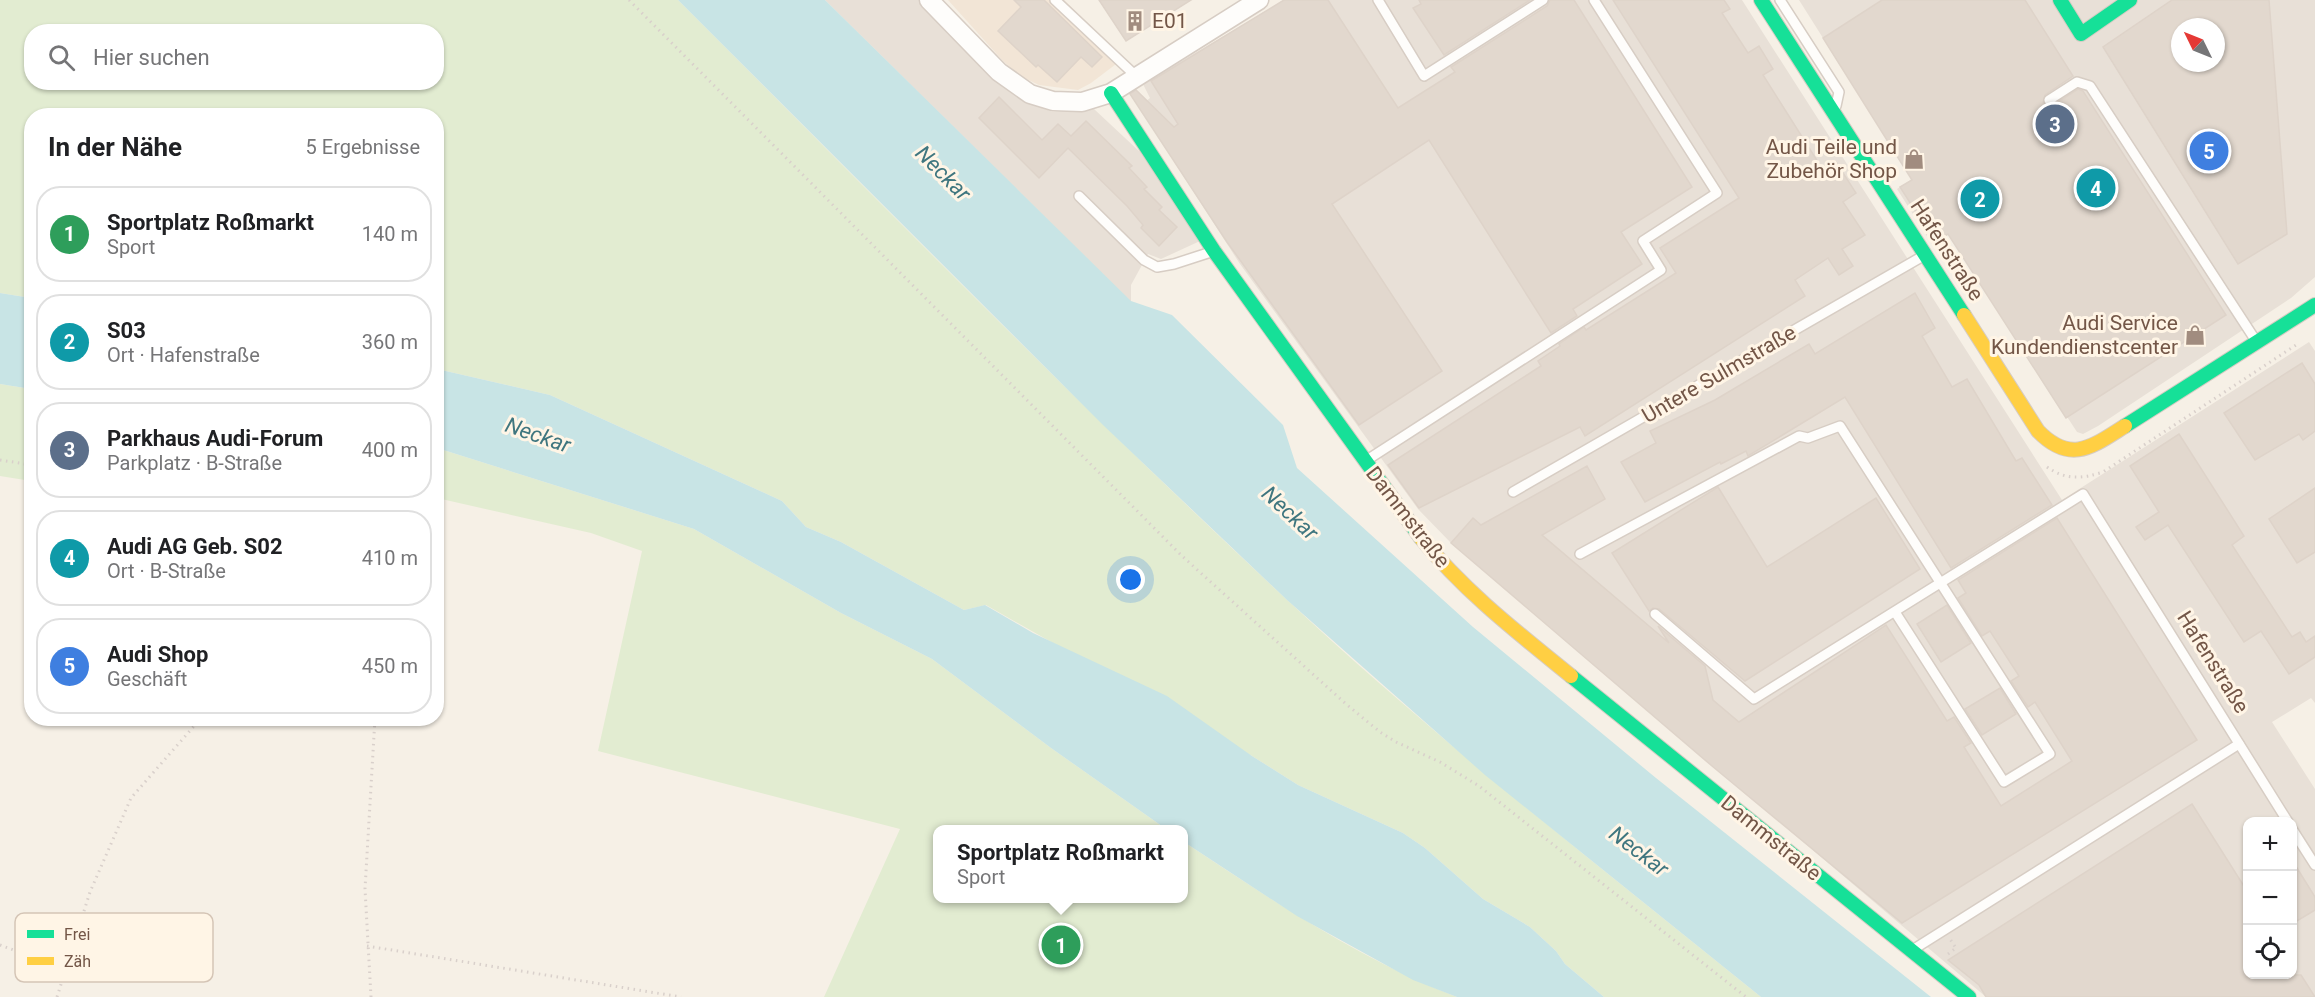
<!DOCTYPE html>
<html lang="de">
<head>
<meta charset="utf-8">
<style>
	:root { --surface:#fff; --page:#f2f2f2; --text:#202124; --muted:#757577; --line:#e0e0e0; --accent:#db2777 }
	body { margin:0; font-family:Roboto,sans-serif; background:var(--page); color:var(--text) }
	.controls { position:absolute; right:18px; bottom:18px; display:grid; overflow:hidden; border-radius:12px; box-shadow:0 2px 4px #0004 }
	.controls button { width:54px; height:54px; display:grid; place-items:center; padding:0; border:0; border-bottom:2px solid var(--line); background:var(--surface); color:var(--text); font:30px sans-serif }
	.compass { position:absolute; left:2171px; top:18px; width:54px; height:54px; border-radius:50%; background:var(--surface); box-shadow:0 2px 4px #0004; rotate:313deg }
	.you { position:absolute; left:1131px; top:580px; width:21px; height:21px; margin:-15px; border:4px solid #fff; border-radius:50%; background:#1a73e8; box-shadow:0 0 0 9px #1a73e833 }
	.badge { display:grid; place-items:center; width:39px; height:39px; border-radius:50%; background:var(--accent); color:#fff; font-size:20px; font-weight:700 }
	.pin { position:absolute; translate:-50% -50%; border:3px solid #fff; box-shadow:0 2px 6px #0006 }
	.popup { position:absolute; left:933px; top:825px; width:255px; height:78px; box-sizing:border-box; display:grid; place-content:center; border-radius:12px; background:var(--surface); filter:drop-shadow(0 2px 4px #0005); font-size:20px; white-space:nowrap; color:var(--muted) }
	.popup b { font-size:22px; color:var(--text) }
	.popup::after { content:''; position:absolute; left:50%; top:100%; margin-left:-12px; border:12px solid transparent; border-top-color:var(--surface) }
	.list { margin:0; padding:0; list-style:none }
	h2 { display:flex; justify-content:space-between; align-items:center; height:78px; margin:0; padding:0 24px; font-size:26px }
	h2 small { font-size:20px; font-weight:400; color:var(--muted) }
	.list li { display:grid; grid-template-columns:39px 1fr auto; gap:18px; align-items:center; box-sizing:border-box; height:96px; margin:0 12px 12px; padding:0 12px; border:2px solid var(--line); border-radius:24px }
	.list b { display:block; font-size:22px; white-space:nowrap }
	.list p { margin:0; font-size:20px; white-space:nowrap; color:var(--muted) }
	.list em { font-size:20px; font-style:normal; color:var(--muted) }
	.icon { flex:none; width:33px; height:33px; fill:none; stroke:currentColor; stroke-width:2; stroke-linecap:round; stroke-linejoin:round }
	.map { position:relative; flex:none; width:2315px; height:997px; overflow:hidden }
	.search { position:absolute; background:var(--surface); box-shadow:0 2px 4px #0004; left:24px; top:24px; width:420px; height:66px; display:flex; align-items:center; gap:15px; box-sizing:border-box; padding:0 21px; border-radius:24px; color:var(--muted); font-size:22px }
	.panel { position:absolute; background:var(--surface); box-shadow:0 2px 4px #0004; left:24px; top:108px; width:420px; height:618px; border-radius:24px }
	.map>svg:first-child { display:block }
	.residential { fill:#f2e5d6 }
	.industrial { fill:#e8e0d7; fill-rule:evenodd }
	.green { fill:#e2ecd1; fill-rule:evenodd }
	.water { fill:#c8e4e5 }
	.building { fill:#e2d8ce; stroke:#ded3c9; stroke-width:1.5; fill-rule:evenodd }
	.lines { fill:none; stroke-linecap:round; stroke-linejoin:round }
	.lane-casing { stroke:#d7cdc4; stroke-width:12 }
	.street-casing { stroke:#d7cdc4; stroke-width:21 }
	.fast-casing { stroke:#d6ccc3; stroke-width:16 }
	.slow-casing { stroke:#d6ccc3; stroke-width:16 }
	.path { stroke:#d9d0cb; stroke-width:3; stroke-dasharray:1.5 4.5; stroke-linecap:butt }
	.lane { stroke:#fefdfb; stroke-width:9 }
	.street { stroke:#fefdfb; stroke-width:18 }
	.fast { stroke:#16e098; stroke-width:14 }
	.slow { stroke:#ffcf43; stroke-width:14 }
	.labels { text-anchor:middle; dominant-baseline:central; stroke-width:6; stroke-linejoin:round; paint-order:stroke }
	.poi-label { font-size:21px; fill:#735647; stroke:#fff5e6; text-anchor:end }
	.street-label { font-size:21px; fill:#735647; stroke:#fff5e6 }
	.water-label { font-size:22px; font-style:italic; fill:#3f767f; stroke:#fff5e6 }
	.key { fill:#fff5e6; stroke:#d5c5b6; stroke-width:1.5 }
	.key-label { font-size:16px; fill:#735647 }
</style>
</head>
<body>
<div class="map">
<svg width="2315" height="997" viewBox="0 0 2315 997">
	<rect width="100%" height="100%" fill="#f6f0e6"/>
	<polygon class="residential" points="948,0 1064,0 1124,58 1091,83 1078,90 1039,85 1020,76 1003,61"/>
	<g class="industrial">
		<polygon points="825,0 922,0 1031,104 1053,112 1094,109 1140,152 1200,241 1161,259 1148,254 1131,285 1131,302"/>
		<path d="M1284,0H1742L2062,500L2309,342L2315,351V703L2311,698L2272,722L2315,789V997H1986L1451,543L1418,509L1240,264L1139,107L1150,98L1143,84ZM2248,822H2292V974H2248Z"/>
		<path d="M1799,0H2315V277L2291,298L2098,426L2083,434L2077,432L1948,234L1932,244L1897,189L1912,179ZM2180,27H2216V63H2180Z"/>
	</g>
	<g class="green">
		<path d="M0,0H678C879,201 1077,404 1285,598C1436,739 1600,867 1761,997H1604L1565,964L1556,951L1530,927L1483,899L1425,848L1403,833L1298,785L1252,756L986,605L964,610L841,542L806,527L782,501L550,395L437,369L436,116H32L31,298L0,293ZM32,32H436V82H32Z"/>
		<polygon points="0,384 31,389 31,481 0,476"/>
		<path d="M437,448L694,529L841,613L932,659L1051,748L1166,829L938,830V898H1184V842C1272,900 1359,959 1457,997H824L900,829L598,751L642,551L591,533L437,498Z"/>
	</g>
	<g class="water">
		<polygon points="678,0 825,0 1131,301 1172,315 1283,425 1297,468 1473,627 1656,778 1931,997 1761,997 1485,775 1287,600 1103,425"/>
		<polygon points="0,293 31,298 31,389 0,384"/>
		<polygon points="437,369 550,395 782,501 806,527 841,542 964,610 985,605 1033,633 1167,696 1252,756 1298,785 1403,833 1425,848 1483,899 1530,927 1556,951 1565,964 1604,997 1457,997 1413,980 1297,916 1184,842 1184,830 1166,829 1051,748 932,659 841,613 694,529 437,448"/>
	</g>
	<g class="building">
		<polygon points="1014,0 1044,0 1102,57 1092,67 1081,57 1057,82 1038,65 1036,67 998,31 1021,7"/>
		<polygon points="1099,0 1191,0 1126,41"/>
		<polygon points="1284,0 1328,0 1398,108 1455,72 1451,67 1547,6 1550,0 1574,0 1692,187 1621,232 1642,264 1573,309 1577,316 1551,333 1429,140 1332,204 1442,371 1359,425 1227,242 1130,94 1136,90 1174,127 1178,124 1151,81"/>
		<polygon points="1419,0 1530,0 1444,55 1413,8 1421,4"/>
		<polygon points="1613,0 1724,0 1730,9 1722,13 1748,53 1759,46 1773,69 1763,75 1823,170 1836,162 1856,193 1843,202 1865,235 1842,249 1853,266 1839,275 1828,258 1795,280 1805,296 1585,436 1580,427 1419,508 1388,465 1541,366 1538,361 1560,346 1559,344 1584,327 1586,330 1676,273 1660,248 1739,198"/>
		<polygon points="1882,0 2025,0 2073,76 2045,95 2043,103 2050,107 2078,89 2083,91 2226,315 2066,418 1948,234 1935,242 1900,187 1912,180 1823,38"/>
		<path d="M2172,0H2269L2287,234L2238,264L2103,47ZM2180,27H2216V63H2180Z"/>
		<polygon points="999,97 1042,140 1058,124 1071,136 1086,121 1132,166 1129,168 1147,187 1144,189 1162,207 1159,210 1177,227 1159,246 1141,228 1143,225 1127,206 1068,148 1039,178 979,118"/>
		<polygon points="1915,293 1935,328 1922,336 1952,387 1967,379 2016,461 2022,458 2052,505 1951,568 1845,397 1748,456 1746,451 1721,464 1720,462 1645,502 1621,462 1656,443 1650,431 1715,400 1809,344 1815,354"/>
		<polygon points="2302,363 2315,384 2315,431 2303,440 2299,434 2255,460 2224,413"/>
		<polygon points="2179,434 2244,536 2232,545 2292,637 2300,632 2306,642 2315,636 2315,657 2289,674 2261,631 2244,642 2168,525 2145,540 2136,527 2159,512 2130,466"/>
		<polygon points="1587,466 1605,499 1542,535 1669,643 1658,626 1705,666 1713,700 1739,722 1886,625 1947,721 1954,717 1971,743 1964,747 2001,806 2072,761 2035,702 2028,707 2011,681 2019,676 1990,631 1982,636 1958,598 1966,593 1958,580 2057,518 2197,740 1902,923 1712,766 1451,543 1473,518 1481,525"/>
		<polygon points="1718,487 1767,567 1876,498 1920,569 1745,681 1659,609 1653,608 1649,611 1612,553"/>
		<polygon points="2315,488 2315,552 2297,563 2269,519"/>
		<polygon points="1947,605 1971,643 1941,662 1917,624"/>
		<polygon points="2000,688 2016,714 1982,735 1965,709"/>
		<polygon points="2192,804 2247,891 2247,975 2301,975 2315,997 1986,997 1979,985 1948,960"/>
		<polygon points="2292,860 2315,897 2315,910 2292,924"/>
	</g>
	<g class="lines">
		<g class="lane-casing">
			<g id="lane">
				<polyline points="1055,0 1137,77"/>
				<polyline points="1378,0 1424,76 1543,0"/>
				<polyline points="1780,0 1839,92 1836,106"/>
				<polyline points="2049,100 2077,82 2090,86 2256,341"/>
				<polyline points="1079,196 1144,260 1157,267 1174,264 1211,252"/>
				<polyline points="1367,460 1661,270 1643,241 1717,193 1594,0"/>
				<polyline points="1513,492 1923,256"/>
				<polyline points="1580,554 1799,436 1808,438 1840,426 2050,754 2004,782 1895,612"/>
				<polyline points="1655,614 1754,699 2083,494 2288,822"/>
				<polyline points="2292,829 2315,865"/>
				<polyline points="1914,949 2239,744"/>
			</g>
		</g>
		<g class="street-casing">
			<polyline id="street" points="929,0 999,72 1030,94 1053,101 1082,102 1111,93 1259,0"/>
		</g>
		<g class="fast-casing">
			<g id="fast">
				<polyline points="1761,0 1964,315"/>
				<polyline points="2060,0 2081,34 2130,0"/>
				<polyline points="1111,93 1214,251 1421,538"/>
				<polyline points="2125,426 2315,305"/>
				<polyline points="1571,676 1969,997"/>
			</g>
		</g>
		<g class="slow-casing">
			<g id="slow">
				<path d="M1964,315L2038,431C2071,465 2093,446 2125,426"/>
				<path d="M1421,538C1464,591 1518,633 1571,676"/>
			</g>
		</g>
		<g class="path">
			<polyline points="629,0 1182,556 1346,704 1380,732 1396,742 1440,762 1479,786 1746,997"/>
			<polyline points="0,460 32,465"/>
			<path d="M2047,467C2065,480 2082,479 2103,472L2296,345"/>
			<polyline points="0,945 66,969"/>
			<polyline points="367,946 681,997"/>
			<polyline points="1948,954 1956,948 1950,939"/>
			<polyline points="57,997 90,892 131,798 195,725"/>
			<polyline points="371,997 365,889 375,718"/>
		</g>
		<use href="#lane" class="lane"/>
		<use href="#street" class="street"/>
		<use href="#fast" class="fast"/>
		<use href="#slow" class="slow"/>
	</g>
	<defs>
		<g id="building-bare" transform="scale(1.62)"><path d="M-4-6H4V6H1V3H-1V6H-4ZM-2.5-4.3h1.7v1.8h-1.7ZM.8-4.3h1.7v1.8H.8ZM-2.5-1h1.7V.8h-1.7ZM.8-1h1.7V.8H.8Z" fill="#a18c7f" stroke="#fff5e6" stroke-width="2.5" paint-order="stroke"/></g>
		<g id="shop-bare" transform="scale(1.62)"><path d="M-5-2.5h2.3a2.7 3.5 0 0 1 5.4 0H5L5.5 6h-11ZM-1.5-2.5h3a1.5 2.3 0 0 0-3 0Z" fill="#a18c7f" stroke="#fff5e6" stroke-width="2.5" paint-order="stroke"/></g>
	</defs>
	<g fill-rule="evenodd">
		<use href="#building-bare" x="1135" y="21"/>
		<use href="#shop-bare" x="1914" y="159"/>
		<use href="#shop-bare" x="2195" y="335"/>
	</g>
	<g class="labels">
		<g class="poi-label">
			<text x="1152" y="21" text-anchor="start">E01</text>
			<text x="1897" y="147">Audi Teile und<tspan x="1897" dy="24">Zubehör Shop</tspan></text>
			<text x="2178" y="323">Audi Service<tspan x="2178" dy="24">Kundendienstcenter</tspan></text>
		</g>
		<g class="street-label">
			<text transform="translate(1947 250) rotate(57)">Hafenstraße</text>
			<text transform="translate(1719 374) rotate(-30)">Untere Sulmstraße</text>
			<text transform="translate(1408 517) rotate(52)">Dammstraße</text>
			<text transform="translate(2213 662) rotate(58)">Hafenstraße</text>
			<text transform="translate(1771 838) rotate(39)">Dammstraße</text>
		</g>
		<g class="water-label">
			<text transform="translate(943 173) rotate(45)">Neckar</text>
			<text transform="translate(538 435) rotate(19)">Neckar</text>
			<text transform="translate(1290 513) rotate(43)">Neckar</text>
			<text transform="translate(1639 851) rotate(37)">Neckar</text>
		</g>
	</g>
	<rect x="15" y="913" width="198" height="69" rx="9" class="key"/>
	<rect x="27" y="930" width="27" height="8" fill="#16e098"/>
	<rect x="27" y="957" width="27" height="8" fill="#ffcf43"/>
	<g class="key-label">
		<text x="64" y="940">Frei</text>
		<text x="64" y="967">Zäh</text>
	</g>
</svg>
<div class="controls">
<button>+</button>
<button>−</button>
<button><svg class="icon" aria-label="locate" viewBox="0 0 24 24"><circle cx="12" cy="12" r="6"/><path d="M12 2v4M12 18v4M2 12h4M18 12h4"/></svg></button>
</div>
<svg class="compass" viewBox="-18 -18 36 36"><path d="M0-13l5 13h-10z" fill="#e53935"/><path d="M0 13l5-13h-10z" fill="#757577"/></svg>
<div class="you"></div>
<div class="pin badge" style="left:1061px;top:945px;background:#2e9e5b">1</div>
<div class="popup"><b>Sportplatz Roßmarkt</b>Sport</div>
<div class="pin badge" style="left:1980px;top:199px;background:#0f9aa8">2</div>
<div class="pin badge" style="left:2055px;top:124px;background:#5c6f8a">3</div>
<div class="pin badge" style="left:2096px;top:188px;background:#0f9aa8">4</div>
<div class="pin badge" style="left:2209px;top:151px;background:#3f7fe0">5</div>
<div class="search"><svg class="icon" aria-label="search" viewBox="0 0 24 24"><circle cx="10" cy="10" r="6"/><path d="M15 15l6 6"/></svg>Hier suchen</div>
<section class="panel">
<h2>In der Nähe<small>5 Ergebnisse</small></h2>
<ul class="list">
<li><span class="badge" style="background:#2e9e5b">1</span><div><b>Sportplatz Roßmarkt</b><p>Sport</p></div><em>140 m</em></li>
<li><span class="badge" style="background:#0f9aa8">2</span><div><b>S03</b><p>Ort · Hafenstraße</p></div><em>360 m</em></li>
<li><span class="badge" style="background:#5c6f8a">3</span><div><b>Parkhaus Audi-Forum</b><p>Parkplatz · B-Straße</p></div><em>400 m</em></li>
<li><span class="badge" style="background:#0f9aa8">4</span><div><b>Audi AG Geb. S02</b><p>Ort · B-Straße</p></div><em>410 m</em></li>
<li><span class="badge" style="background:#3f7fe0">5</span><div><b>Audi Shop</b><p>Geschäft</p></div><em>450 m</em></li>
</ul>
</section>
</div>
</body>
</html>
